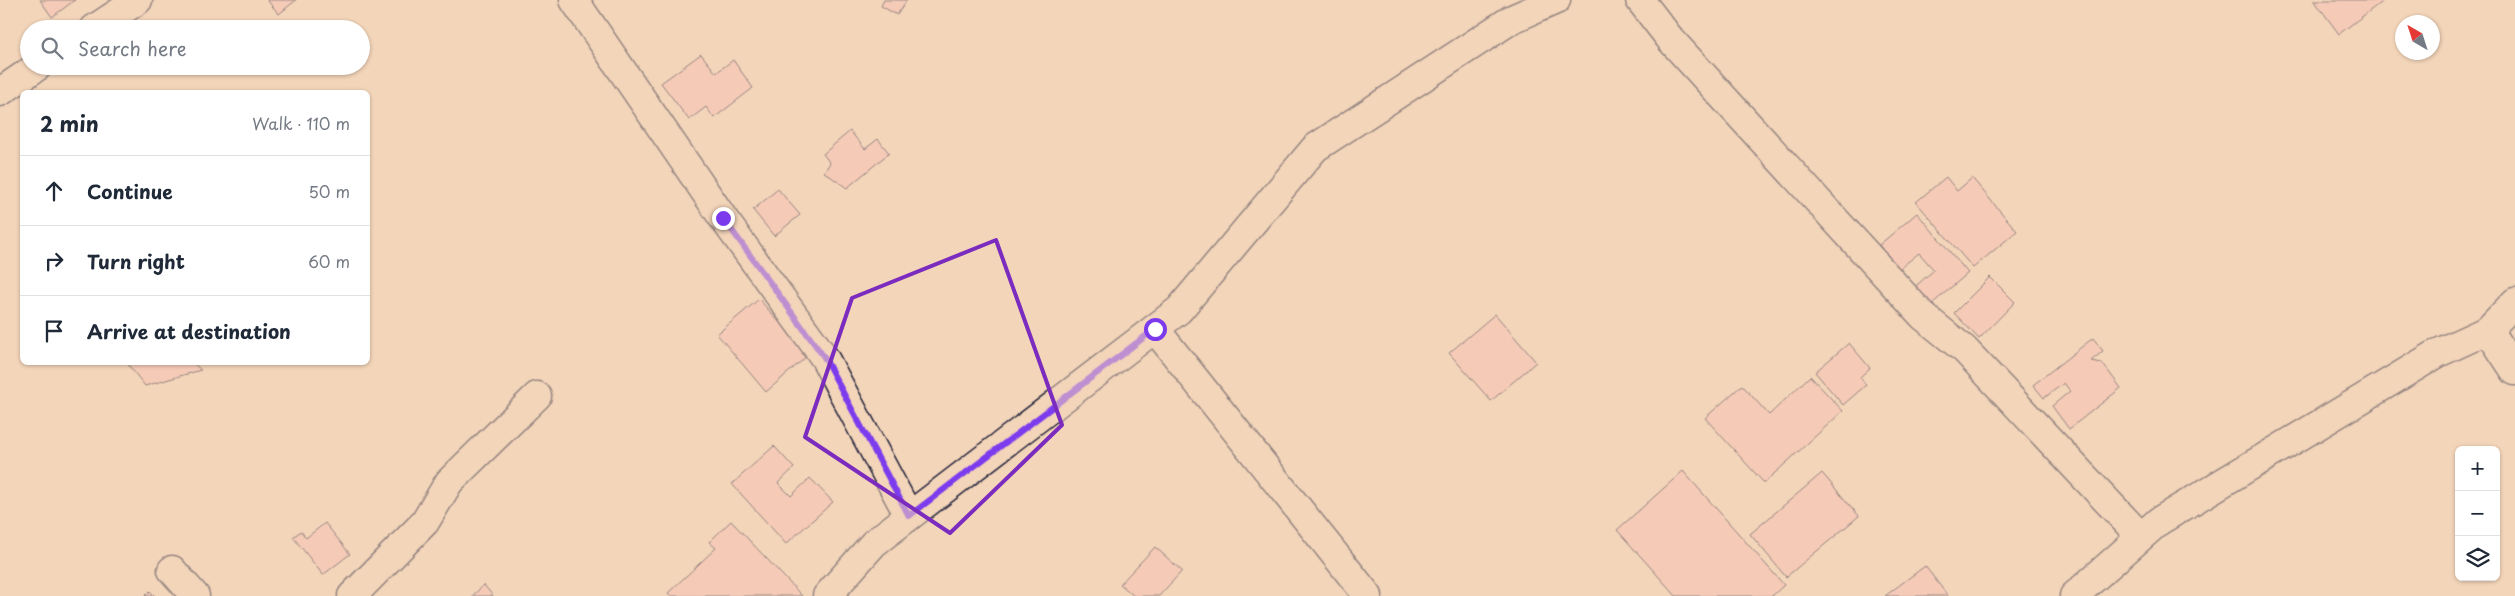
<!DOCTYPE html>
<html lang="en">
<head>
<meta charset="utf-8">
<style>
	:root { --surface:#fff; --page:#f6f6f7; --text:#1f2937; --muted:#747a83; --line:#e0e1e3 }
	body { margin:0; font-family:"Playpen Sans",sans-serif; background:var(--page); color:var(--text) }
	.controls { position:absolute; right:15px; bottom:15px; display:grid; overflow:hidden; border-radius:8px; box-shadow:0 1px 4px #0004 }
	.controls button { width:45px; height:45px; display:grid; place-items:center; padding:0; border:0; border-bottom:1px solid var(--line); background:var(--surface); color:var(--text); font:25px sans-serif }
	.compass { position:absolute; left:2395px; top:15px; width:45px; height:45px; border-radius:50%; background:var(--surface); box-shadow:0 1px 4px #0004; rotate:321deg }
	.stop { position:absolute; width:15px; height:15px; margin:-11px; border:4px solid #7c3aed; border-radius:50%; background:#fff }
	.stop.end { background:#7c3aed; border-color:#fff; box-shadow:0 1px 5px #0008 }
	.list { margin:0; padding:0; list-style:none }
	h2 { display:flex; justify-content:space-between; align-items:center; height:65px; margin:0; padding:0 20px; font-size:21px }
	h2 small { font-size:16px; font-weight:400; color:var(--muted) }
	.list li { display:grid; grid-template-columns:32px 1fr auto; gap:15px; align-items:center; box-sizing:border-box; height:70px; padding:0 20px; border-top:1px solid var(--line) }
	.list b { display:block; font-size:19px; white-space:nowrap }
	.list em { font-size:16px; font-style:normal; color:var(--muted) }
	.icon { flex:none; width:28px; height:28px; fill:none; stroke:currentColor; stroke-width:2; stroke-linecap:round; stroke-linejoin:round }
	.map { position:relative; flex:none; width:2515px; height:596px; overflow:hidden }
	.search { position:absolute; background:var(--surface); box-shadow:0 1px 4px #0004; left:20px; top:20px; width:350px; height:55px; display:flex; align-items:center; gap:12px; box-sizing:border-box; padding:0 18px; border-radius:28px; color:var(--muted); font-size:19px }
	.panel { position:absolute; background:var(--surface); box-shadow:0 1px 4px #0004; left:20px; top:90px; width:350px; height:275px; border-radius:8px }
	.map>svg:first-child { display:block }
	.building { fill:#f9bdb4; stroke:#22223b }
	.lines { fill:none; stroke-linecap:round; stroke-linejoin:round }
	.street-casing { stroke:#22223b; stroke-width:31 }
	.street { stroke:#f3d5b9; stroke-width:28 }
	.route { stroke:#7c3aed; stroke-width:6 }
	.marked { fill:none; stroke:#7b2cbf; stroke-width:4; stroke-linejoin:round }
</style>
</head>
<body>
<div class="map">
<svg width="2515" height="596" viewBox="0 0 2515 596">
	<rect width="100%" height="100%" fill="#f3d5b9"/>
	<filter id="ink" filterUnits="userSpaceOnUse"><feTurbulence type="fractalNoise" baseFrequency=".02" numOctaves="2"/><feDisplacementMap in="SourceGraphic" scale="10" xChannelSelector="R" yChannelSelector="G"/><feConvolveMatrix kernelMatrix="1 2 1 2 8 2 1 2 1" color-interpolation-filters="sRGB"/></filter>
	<g filter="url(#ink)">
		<g class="building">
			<polygon points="40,0 75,0 52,17"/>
			<polygon points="267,0 296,0 279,14"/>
			<polygon points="884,0 907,0 897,15 881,6"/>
			<polygon points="2314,0 2384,0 2339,34"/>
			<polygon points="701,54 716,73 733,60 753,88 714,118 706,107 689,120 661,83"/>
			<polygon points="850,131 865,149 878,139 889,153 847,188 824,172 830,163 823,154"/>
			<polygon points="1946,177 1957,191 1972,178 2017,231 1973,268 1916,202"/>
			<polygon points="778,189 800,215 774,236 753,210"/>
			<polygon points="1917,213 1968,273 1925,310 1910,291 1934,270 1919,253 1899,269 1879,245"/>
			<polygon points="1990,277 2015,302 1979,339 1954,313"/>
			<polygon points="759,299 779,322 786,315 812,345 802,353 805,358 766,392 717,334"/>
			<polygon points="1495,314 1536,362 1491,401 1449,353"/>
			<polygon points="2093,338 2103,351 2091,361 2102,363 2121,388 2069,429 2052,406 2070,391 2064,383 2044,398 2033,385"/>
			<polygon points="1849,343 1870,368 1860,377 1866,385 1843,405 1815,372"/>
			<polygon points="126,362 192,362 201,370 145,386"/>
			<polygon points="1810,376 1843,411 1764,483 1705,418 1742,385 1769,415"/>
			<polygon points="774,446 794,468 778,483 791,496 810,478 833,502 786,544 732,484"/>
			<polygon points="1683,471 1784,585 1772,596 1676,596 1617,530"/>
			<polygon points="1822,473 1859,516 1786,577 1750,534"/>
			<polygon points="731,521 802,596 671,596 668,593 716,548 709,542"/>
			<polygon points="325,523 350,554 323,575 293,537 301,531 306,538"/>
			<polygon points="1155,547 1182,571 1159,596 1134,596 1120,584"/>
			<polygon points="1925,566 1948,596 1885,596"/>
			<polygon points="484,585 493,596 472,596"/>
			<polygon points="150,591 155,596 145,596"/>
		</g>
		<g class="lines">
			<g class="street-casing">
				<g id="street">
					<polyline points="574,0 723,218 824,357 909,516"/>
					<polyline points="1640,0 1671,40 1923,316 1965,350 2140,536"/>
					<polyline points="94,29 138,0"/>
					<polyline points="0,92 38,66"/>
					<polyline points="1155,329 1368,596"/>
					<polyline points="2488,330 2515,371"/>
					<polyline points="172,570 195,596"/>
					<polyline points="352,596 425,522 449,482 537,396"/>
					<polyline points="827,596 874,543 1179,310 1315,148 1512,19 1556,0"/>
					<polyline points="2074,596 2159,521 2438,353 2488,330 2515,302"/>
				</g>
			</g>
			<use href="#street" class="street"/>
		</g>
	</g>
	<g class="lines" filter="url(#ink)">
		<polyline class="route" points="723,218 824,357 909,516 1155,329"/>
	</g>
	<path d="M0 0H2515V596H0ZM996,240L1062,425L950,533L805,437L852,298Z" fill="#f3d5b9" fill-opacity=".55" fill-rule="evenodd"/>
	<path class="marked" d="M996,240L1062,425L950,533L805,437L852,298Z"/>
</svg>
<div class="controls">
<button>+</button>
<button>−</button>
<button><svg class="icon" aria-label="layers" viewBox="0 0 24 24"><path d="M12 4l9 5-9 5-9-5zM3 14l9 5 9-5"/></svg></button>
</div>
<svg class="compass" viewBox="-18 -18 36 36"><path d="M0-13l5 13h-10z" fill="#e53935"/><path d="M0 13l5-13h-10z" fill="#747a83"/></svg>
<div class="stop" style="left:1155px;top:329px"></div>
<div class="stop end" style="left:723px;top:218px"></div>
<div class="search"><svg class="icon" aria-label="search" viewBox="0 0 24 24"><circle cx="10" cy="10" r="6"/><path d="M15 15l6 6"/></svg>Search here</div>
<section class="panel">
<h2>2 min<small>Walk · 110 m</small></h2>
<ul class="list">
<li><svg class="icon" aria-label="ahead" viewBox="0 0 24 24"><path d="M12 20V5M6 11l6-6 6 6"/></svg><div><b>Continue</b></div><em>50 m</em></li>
<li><svg class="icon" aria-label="right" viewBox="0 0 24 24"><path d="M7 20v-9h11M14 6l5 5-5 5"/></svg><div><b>Turn right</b></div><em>60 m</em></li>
<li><svg class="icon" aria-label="arrive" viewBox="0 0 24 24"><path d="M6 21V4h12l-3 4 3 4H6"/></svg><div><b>Arrive at destination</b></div></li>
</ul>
</section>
</div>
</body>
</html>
